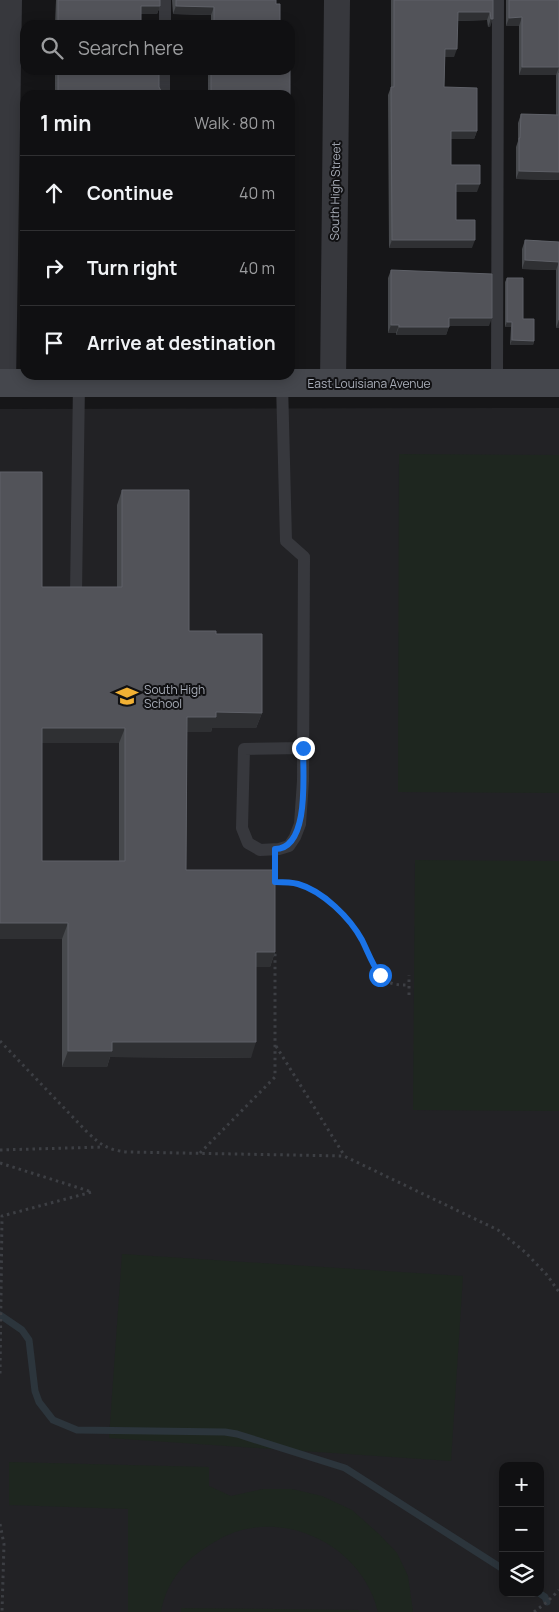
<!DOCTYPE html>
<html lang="en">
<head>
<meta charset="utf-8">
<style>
	:root { --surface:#101012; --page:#19191b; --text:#f1f3f6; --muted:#9c9d9f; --line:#303032 }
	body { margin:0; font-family:Manrope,sans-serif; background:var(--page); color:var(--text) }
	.controls { position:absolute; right:15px; bottom:15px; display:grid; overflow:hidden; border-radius:10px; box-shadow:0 2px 12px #0003 }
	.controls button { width:45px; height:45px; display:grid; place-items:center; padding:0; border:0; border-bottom:1px solid var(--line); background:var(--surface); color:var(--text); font:25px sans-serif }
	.stop { position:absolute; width:15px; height:15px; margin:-11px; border:4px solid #1a73e8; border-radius:50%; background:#fff }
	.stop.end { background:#1a73e8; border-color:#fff; box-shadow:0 1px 5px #0008 }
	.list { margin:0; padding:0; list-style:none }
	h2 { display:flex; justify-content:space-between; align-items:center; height:65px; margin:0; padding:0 20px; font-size:21px }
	h2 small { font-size:16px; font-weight:400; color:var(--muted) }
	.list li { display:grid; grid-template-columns:32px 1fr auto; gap:15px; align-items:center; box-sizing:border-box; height:75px; padding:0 20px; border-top:1px solid var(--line) }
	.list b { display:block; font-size:19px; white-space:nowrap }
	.list em { font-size:16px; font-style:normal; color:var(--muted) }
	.icon { flex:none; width:28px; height:28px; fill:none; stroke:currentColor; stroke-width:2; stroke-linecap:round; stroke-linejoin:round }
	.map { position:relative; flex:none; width:559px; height:1612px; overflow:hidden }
	.search { position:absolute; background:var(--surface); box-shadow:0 2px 12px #0003; left:20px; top:20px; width:275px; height:55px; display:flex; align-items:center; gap:12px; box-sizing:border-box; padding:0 18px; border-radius:15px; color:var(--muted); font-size:19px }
	.panel { position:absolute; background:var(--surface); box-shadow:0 2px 12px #0003; left:20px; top:90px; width:275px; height:290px; border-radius:15px }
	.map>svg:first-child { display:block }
	.built { fill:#222225; fill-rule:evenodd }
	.green { fill:#1e261f }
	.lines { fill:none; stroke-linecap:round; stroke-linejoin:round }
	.stream { stroke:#2c353c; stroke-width:7 }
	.path { stroke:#3d3f44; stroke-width:3; stroke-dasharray:2.5 4; stroke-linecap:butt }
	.lane { stroke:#37383d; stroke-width:12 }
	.street { stroke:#37383d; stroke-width:26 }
	.secondary { stroke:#45474d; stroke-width:28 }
	.wall { fill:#47494d; fill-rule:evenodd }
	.shaded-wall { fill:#2f3033 }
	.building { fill:#525359; stroke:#5f6168; fill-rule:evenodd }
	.route { stroke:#1a73e8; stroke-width:6 }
	.labels { text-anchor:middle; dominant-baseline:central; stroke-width:4; stroke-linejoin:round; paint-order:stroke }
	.street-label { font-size:12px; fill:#a8adb8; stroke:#111113 }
	.poi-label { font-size:12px; fill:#a8adb8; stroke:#111113; text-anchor:start }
</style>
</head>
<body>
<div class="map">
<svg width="559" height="1612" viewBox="0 0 559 1612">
	<rect width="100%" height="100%" fill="#161618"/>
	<path class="built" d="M559,408V1612H0V409ZM503,1466H540V1593H503Z"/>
	<g class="green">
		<polygon points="399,454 559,455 559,793 398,792"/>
		<polygon points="415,860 559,861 559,1111 413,1110"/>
		<polygon points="122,1254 463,1276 451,1461 109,1438"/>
		<path d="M9,1462L209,1467V1486L231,1496L263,1489H292L322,1496L352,1510L379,1534L397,1553L408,1576L413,1612H378C364,1551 295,1512 235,1532C224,1536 212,1543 202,1550C181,1564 165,1587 161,1612H128V1509L9,1505Z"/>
		<polygon points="181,1608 359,1610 359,1612 181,1612"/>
	</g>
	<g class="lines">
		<g class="stream">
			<polyline points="0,1315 22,1330 29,1340 35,1391 39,1402 53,1420 77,1430 225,1432 237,1434 345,1468 503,1569"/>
			<polyline points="539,1593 545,1597 547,1602"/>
		</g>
		<g class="path">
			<path d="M275,882C283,882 291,882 298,884C323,891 352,919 363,942C369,954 373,970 384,979C391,985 400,985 409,985"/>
			<polyline points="409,995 409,975"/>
			<path d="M0,1041L88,1133C101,1145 108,1150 127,1152L344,1156L498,1230L525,1252L547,1275L559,1292"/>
			<polyline points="276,1046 344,1155"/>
			<polyline points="0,1150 102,1147"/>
			<polyline points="200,1153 275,1077 275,950"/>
			<polyline points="0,1163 92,1192 2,1216 0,1375"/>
			<polyline points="0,1524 4,1544 2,1612"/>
			<polyline points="534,1612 547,1602 559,1590"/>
		</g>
		<g class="lane">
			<polyline points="165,25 165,0"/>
			<polyline points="164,95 164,70"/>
			<polyline points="282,383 286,541 304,557 303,781 300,824 295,837 289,846 279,849 260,850 248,843 242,828 244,749 303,748"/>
			<polyline points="497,383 498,0"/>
			<polyline points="76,593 79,383"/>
		</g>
		<g class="street">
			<polyline points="3,383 9,0"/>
			<polyline points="333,383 337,0"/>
		</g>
		<polyline class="secondary" points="0,383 559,383"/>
	</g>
	<g class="wall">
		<polygon points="56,0 160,0 160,6 157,14 141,14 141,25 55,25"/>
		<polygon points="172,0 276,0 276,4 280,25 211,25 211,15 173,14"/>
		<polygon points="391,0 493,0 490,27 488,27 487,20 457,21 454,57 445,57 444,87 477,131 474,139 451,139 451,165 477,192 456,192 456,220 472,248 389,248 388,95 391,87"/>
		<polygon points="506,0 559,0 559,180 516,179 516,147 518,141 518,123 521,114 556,115 556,75 519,75 519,26 506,26"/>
		<polygon points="55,70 159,70 159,87 163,95 55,95"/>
		<rect x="208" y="70" width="82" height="25"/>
		<polygon points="525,240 559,242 559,328 556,328 556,270 522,269 522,249"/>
		<polygon points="391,270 489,326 449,326 446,335 396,335 396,333 388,333 388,278"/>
		<polygon points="507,278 523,319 534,341 533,345 510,345 511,327 505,327 505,282"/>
		<path d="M122,490L189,631L216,634L262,713L256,728H212L211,732H187L186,870L275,952L270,967H256L251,1058L110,1057L107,1067H62V939H0L42,587H117V505ZM42,743H119V861H42Z"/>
	</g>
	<g class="shaded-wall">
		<polygon points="141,6 160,6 157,14 138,14"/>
		<polygon points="176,6 214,7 211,15 173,14"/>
		<polygon points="458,12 490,12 487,20 455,21"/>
		<polygon points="522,17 519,26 506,26 509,18"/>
		<polygon points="491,19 493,19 490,27 488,27"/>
		<polygon points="445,49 457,49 454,57 442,57"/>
		<polygon points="522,67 559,67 556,75 519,75"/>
		<polygon points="451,131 477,131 474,139 448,139"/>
		<polygon points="519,171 559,172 559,180 516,179"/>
		<polygon points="456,184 480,184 477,192 453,192"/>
		<polygon points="392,240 475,240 472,248 389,248"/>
		<polygon points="525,260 559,262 556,270 522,269"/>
		<polygon points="449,318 492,318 489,326 446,326"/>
		<polygon points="559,320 559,328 556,328"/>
		<polygon points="507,322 512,322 511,327 505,327"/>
		<polygon points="391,325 399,325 396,333 388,333"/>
		<polygon points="399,327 449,327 446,335 396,335"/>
		<polygon points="512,340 534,341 533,345 510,345"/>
		<polygon points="216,712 262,713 256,728 212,728 211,732 181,732 187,717"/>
		<polygon points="42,728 125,728 119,743 37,743"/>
		<polygon points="0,923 68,923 62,939 0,939"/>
		<polygon points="256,952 275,952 270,967 251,967"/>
		<polygon points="112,1042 256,1042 251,1058 110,1057 107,1067 62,1067 68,1051"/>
	</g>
	<g class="building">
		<polygon points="58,0 160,0 160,6 141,6 141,25 58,25"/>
		<polygon points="176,0 276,0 276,4 280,4 280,25 214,25 214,7 176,6"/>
		<polygon points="394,0 493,0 493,19 491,19 490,12 458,12 457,49 445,49 444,87 477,88 477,131 451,131 451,165 480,165 480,184 456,184 456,220 475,220 475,240 392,240 391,87 394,87"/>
		<polygon points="509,0 559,0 559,67 522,67 522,17 509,18"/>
		<polygon points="290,37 290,168 290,95 211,95 211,70 290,70"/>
		<polygon points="58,70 159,70 159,87 163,95 58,95"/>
		<polygon points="559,73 559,172 519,171 519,138 520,138 521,114 559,115"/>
		<polygon points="525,240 559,242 559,320 559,262 525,260"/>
		<polygon points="391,270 492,274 492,318 449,318 449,327 399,327 399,325 391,325"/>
		<polygon points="507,278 523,278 523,319 534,319 534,341 512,340 512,322 507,322"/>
		<path d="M0,472H42V587H122V490H189V631H216V634H262V713L216,712V717H187L186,870H275V952H256V1042H112V1051H68V923H0ZM42,728H125V861H42Z"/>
	</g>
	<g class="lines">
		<path class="route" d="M303,748C303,773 310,849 275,849V882C283,882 291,882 298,884C323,891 350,918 362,940C368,952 372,964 380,975"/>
	</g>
	<defs>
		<g id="school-bare" transform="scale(1.725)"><path d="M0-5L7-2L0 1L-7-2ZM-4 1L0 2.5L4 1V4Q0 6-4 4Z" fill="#f2b134" stroke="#111113" stroke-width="2.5" paint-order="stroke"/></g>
	</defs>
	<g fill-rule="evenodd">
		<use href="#school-bare" x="127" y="696"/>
	</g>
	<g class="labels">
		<g class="street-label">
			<text transform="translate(335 191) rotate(-89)">South High Street</text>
			<text x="369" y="383">East Louisiana Avenue</text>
		</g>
		<g class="poi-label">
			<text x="144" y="689">South High<tspan x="144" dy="14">School</tspan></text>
		</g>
	</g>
</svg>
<div class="controls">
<button>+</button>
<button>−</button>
<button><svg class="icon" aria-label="layers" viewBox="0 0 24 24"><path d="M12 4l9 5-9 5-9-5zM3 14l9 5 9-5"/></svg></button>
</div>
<div class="stop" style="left:380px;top:975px"></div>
<div class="stop end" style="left:303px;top:748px"></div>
<div class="search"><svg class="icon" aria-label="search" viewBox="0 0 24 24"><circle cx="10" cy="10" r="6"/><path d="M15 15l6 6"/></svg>Search here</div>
<section class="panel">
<h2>1 min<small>Walk · 80 m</small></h2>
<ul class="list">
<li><svg class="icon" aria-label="ahead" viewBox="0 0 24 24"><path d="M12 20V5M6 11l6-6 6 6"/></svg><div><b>Continue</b></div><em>40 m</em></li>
<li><svg class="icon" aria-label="right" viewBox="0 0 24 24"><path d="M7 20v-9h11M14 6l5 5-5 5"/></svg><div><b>Turn right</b></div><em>40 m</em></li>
<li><svg class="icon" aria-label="arrive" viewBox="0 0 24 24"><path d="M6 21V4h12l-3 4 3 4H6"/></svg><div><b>Arrive at destination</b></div></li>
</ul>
</section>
</div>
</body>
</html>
